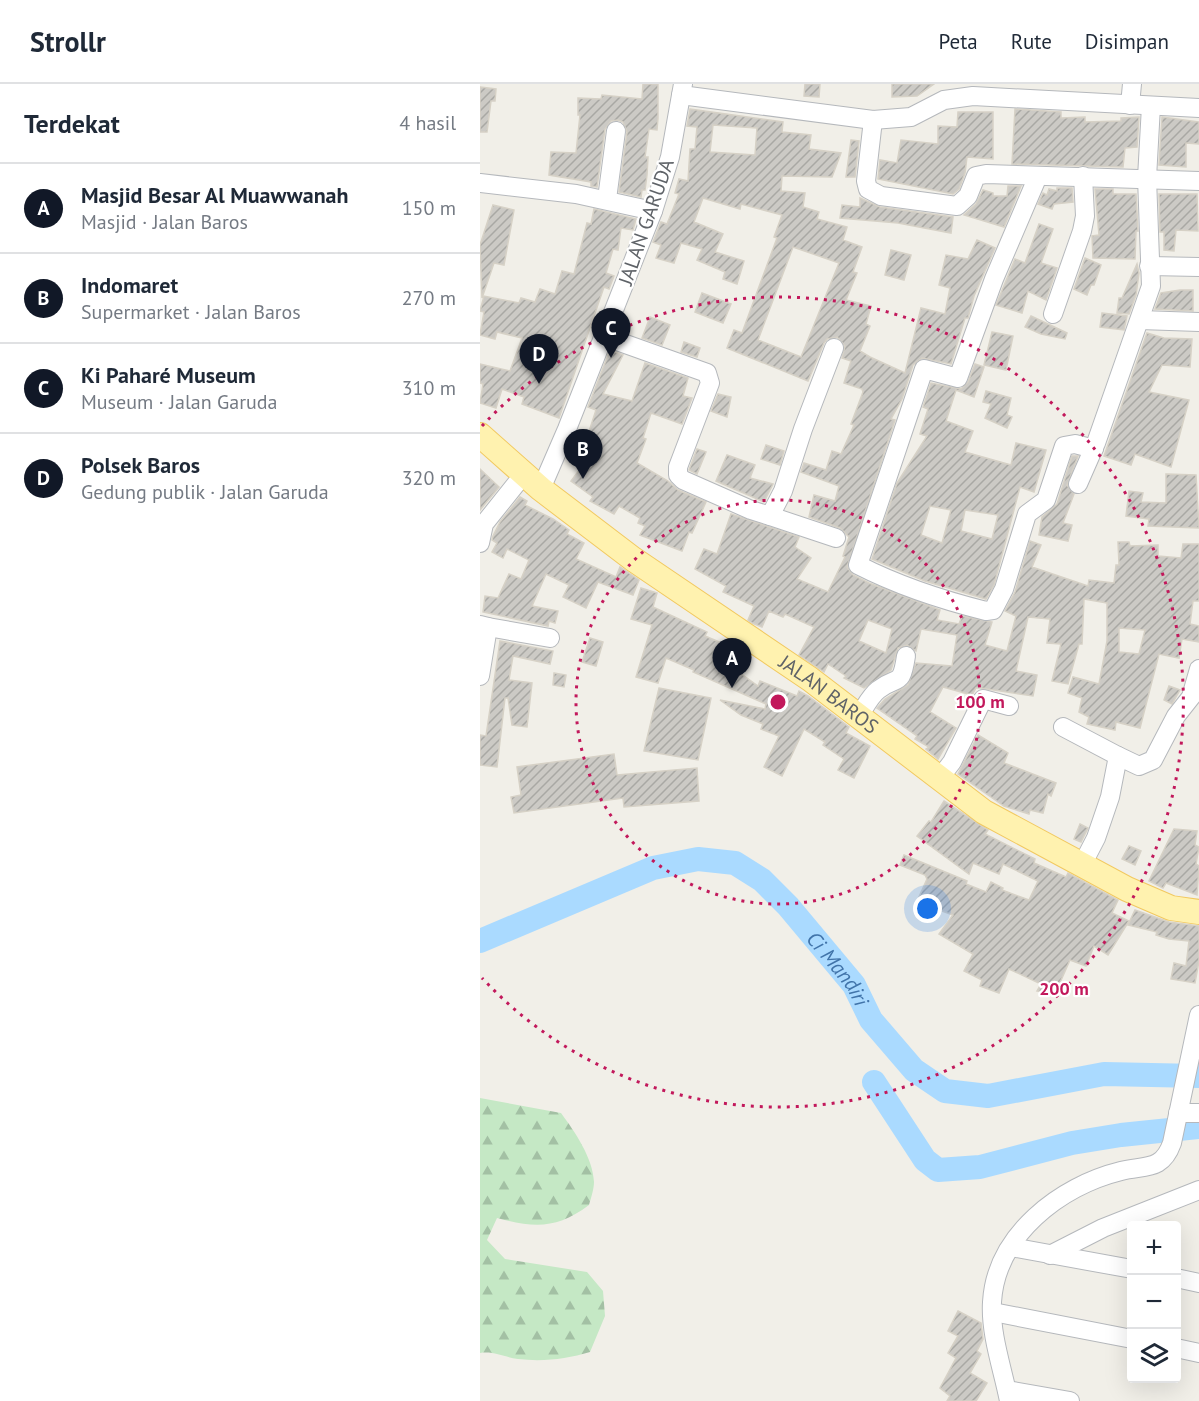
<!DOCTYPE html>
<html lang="id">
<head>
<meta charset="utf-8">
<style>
	:root { --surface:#fff; --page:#f6f6f7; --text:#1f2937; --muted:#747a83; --line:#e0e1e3; --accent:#111827 }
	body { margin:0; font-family:"PT Sans",sans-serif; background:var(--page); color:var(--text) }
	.controls { position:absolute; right:18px; bottom:18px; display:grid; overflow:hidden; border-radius:6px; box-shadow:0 6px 24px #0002 }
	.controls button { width:54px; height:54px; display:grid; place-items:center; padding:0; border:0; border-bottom:2px solid var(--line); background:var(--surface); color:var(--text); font:30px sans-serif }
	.you { position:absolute; left:448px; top:825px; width:21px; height:21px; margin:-15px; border:4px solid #fff; border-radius:50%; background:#1a73e8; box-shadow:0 0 0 9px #1a73e833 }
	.badge { display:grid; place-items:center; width:39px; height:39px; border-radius:50%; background:var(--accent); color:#fff; font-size:20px; font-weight:700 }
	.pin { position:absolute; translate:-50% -50px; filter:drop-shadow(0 2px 3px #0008) }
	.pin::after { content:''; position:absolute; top:32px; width:21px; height:18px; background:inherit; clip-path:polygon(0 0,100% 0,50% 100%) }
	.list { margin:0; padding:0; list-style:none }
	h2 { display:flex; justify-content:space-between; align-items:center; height:78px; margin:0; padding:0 24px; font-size:26px }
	h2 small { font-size:20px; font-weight:400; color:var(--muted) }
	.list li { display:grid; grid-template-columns:39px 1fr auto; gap:18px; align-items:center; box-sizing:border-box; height:90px; padding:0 24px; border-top:2px solid var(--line) }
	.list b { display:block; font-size:22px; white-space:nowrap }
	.list p { margin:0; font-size:20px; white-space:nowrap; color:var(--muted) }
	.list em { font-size:20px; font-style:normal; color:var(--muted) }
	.icon { flex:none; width:33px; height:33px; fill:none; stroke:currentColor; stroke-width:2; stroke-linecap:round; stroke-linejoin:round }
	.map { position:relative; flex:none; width:719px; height:1317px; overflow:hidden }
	header { display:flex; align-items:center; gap:36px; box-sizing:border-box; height:84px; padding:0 30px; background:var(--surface); border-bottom:2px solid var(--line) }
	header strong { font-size:28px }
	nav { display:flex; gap:33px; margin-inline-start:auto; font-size:21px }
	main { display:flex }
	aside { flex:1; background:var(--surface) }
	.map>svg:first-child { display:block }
	.forest { fill:url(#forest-firs) }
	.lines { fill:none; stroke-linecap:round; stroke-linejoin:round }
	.river { stroke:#aadaff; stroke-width:24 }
	.building { fill:url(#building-hatch); stroke:#d6d1c6; stroke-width:1.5; fill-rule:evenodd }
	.minor-casing { stroke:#b5b8bc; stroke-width:20 }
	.major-casing { stroke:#f2c960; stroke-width:26 }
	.minor { stroke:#fff; stroke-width:18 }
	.major { stroke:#fff2af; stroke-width:24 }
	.ring { fill:none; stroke:#c2185b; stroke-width:3; stroke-dasharray:3 6 }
	.labels { text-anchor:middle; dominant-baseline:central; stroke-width:4.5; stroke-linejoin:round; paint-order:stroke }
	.street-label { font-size:20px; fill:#5f6368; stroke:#fff }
	.water-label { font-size:21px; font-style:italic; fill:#4174aa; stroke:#fff }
	.centre { fill:#c2185b; stroke:#fff; stroke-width:3 }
	.ring-label { font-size:18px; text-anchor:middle; font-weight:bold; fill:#c2185b; stroke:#fff; stroke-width:4.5; stroke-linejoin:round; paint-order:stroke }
</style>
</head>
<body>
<header>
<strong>Strollr</strong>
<nav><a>Peta</a><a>Rute</a><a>Disimpan</a></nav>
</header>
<main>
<aside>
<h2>Terdekat<small>4 hasil</small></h2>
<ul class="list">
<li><span class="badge">A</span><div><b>Masjid Besar Al Muawwanah</b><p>Masjid · Jalan Baros</p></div><em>150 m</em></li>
<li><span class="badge">B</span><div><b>Indomaret</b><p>Supermarket · Jalan Baros</p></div><em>270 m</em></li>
<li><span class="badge">C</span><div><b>Ki Paharé Museum</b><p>Museum · Jalan Garuda</p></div><em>310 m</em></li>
<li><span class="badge">D</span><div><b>Polsek Baros</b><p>Gedung publik · Jalan Garuda</p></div><em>320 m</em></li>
</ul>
</aside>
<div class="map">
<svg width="719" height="1317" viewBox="0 0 719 1317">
	<defs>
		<pattern id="forest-firs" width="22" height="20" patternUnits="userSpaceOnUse" patternTransform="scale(1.5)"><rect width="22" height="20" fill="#c5e8c5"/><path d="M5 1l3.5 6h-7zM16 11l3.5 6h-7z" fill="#a3c0a4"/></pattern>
		<pattern id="building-hatch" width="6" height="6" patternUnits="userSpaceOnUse" patternTransform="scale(1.5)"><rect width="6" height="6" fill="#cccac5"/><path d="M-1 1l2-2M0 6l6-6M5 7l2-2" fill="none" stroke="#a9a8a4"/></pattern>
	</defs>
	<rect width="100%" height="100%" fill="#f1efe8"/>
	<path class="forest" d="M0,1014L81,1029C95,1048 113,1074 114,1098C114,1105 111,1114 109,1121C77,1145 55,1144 17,1134L7,1156L25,1175L107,1188L123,1207L125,1232L110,1268C87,1275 63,1278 38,1275C24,1273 14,1267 0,1269Z"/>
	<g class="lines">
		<g class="river">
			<path id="s1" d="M0,857L173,784L218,775L255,779L282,796L308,822L374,901L391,936L434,986L465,1007L508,1012L624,990L719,992"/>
			<polyline points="394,998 445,1076 458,1086 500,1083 592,1059 641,1051 719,1043"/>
		</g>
	</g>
	<g class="building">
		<polygon points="163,0 178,0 178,34 177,46 169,45 165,73 168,73 167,91 165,106 162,106 161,113 139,108 147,48 143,38 138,36 131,37 125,45 117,103 111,102 111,98 69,91 71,68 96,69 100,31 98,31 98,14 121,15 122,11 162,15"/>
		<polygon points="325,0 340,0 339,13 324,12"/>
		<polygon points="412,0 454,0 437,12 412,13"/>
		<polygon points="0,3 16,5 15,17 11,17 7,48 0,48"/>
		<path d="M210,25L303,38L302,48L331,51L329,65L361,69L352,93L302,92L301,107L325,109L323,123L339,128L337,135L367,143L363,156L382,163L373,188L377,189L366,216L391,222L386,240L390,242L380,267L390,273L425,289L441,224L465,230L470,204L459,201L466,171L488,175L497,156L515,164L494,212L488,234H485L471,280L442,274L433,281L422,315L411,335L415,336L367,483L373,491L389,499L460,526L457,536L479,540L482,532L512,538L505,561L527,567L536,532L525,527L535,508L550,457L561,461L552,483L608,502L609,496L634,499L636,481H639L638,458H649L650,462L678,461V472L701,474L703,460H719V517H713L710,540L719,542V558L702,555L699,574L679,570L660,644L636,638L635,646L607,640L609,633L599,628L602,614L588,609L593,593L619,600L627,557V519L604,515L602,560H599L588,600L572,597L581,560L567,559L570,535L548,533L536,587L557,591L553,612L501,604H496L492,611L463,603L450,628L476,644L458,675L446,665L449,663L435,655L437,652L397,624L405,615L428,601L436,579L472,582L477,551L441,545L436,567L427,561L418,564L411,586L384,604L364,594L366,592L348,580L344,588L319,571L334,543L305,530L303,533L289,527L282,543L272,539L268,536L274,522L243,508L246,502L215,485L224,465L237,470L251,430L319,453L315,463L331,474L317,495L348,508L365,473L363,472L369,453L360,444L329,433L334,411L355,417L359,402L321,388L324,379L346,386L352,367L361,370L374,341L371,340L383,308L382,305L364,299L371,277L362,274L365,262L357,253L347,255L344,259L328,297L247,264L254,246L262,249L297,154L294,153L302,131L261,120L260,125L223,114L214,138L243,150L235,168L264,177L257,200L243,195L245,188L217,176L222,165L201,159L194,179L176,174L181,161L173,158L181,138L187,140L199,110L195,109L199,95L208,97L210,65H215L217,43L207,42ZM233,41L277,44L275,71L230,68ZM313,163L359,179L321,273L278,256ZM388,536L412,545L406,569L379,557ZM639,544L665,546L659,570L639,568Z"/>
		<polygon points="535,25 581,28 581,34 605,33 605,38 641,37 641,34 659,33 657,63 645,64 643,83 532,80"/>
		<polygon points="478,28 513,28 513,75 487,73 485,89 479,105 473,110 398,95 400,76 417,79 421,56 458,60 458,42 477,43"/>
		<polygon points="682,33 719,38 719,60 706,59 706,83 679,81"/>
		<polygon points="371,56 379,57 375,93 366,93"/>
		<polygon points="528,102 541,102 524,143 484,131 496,120 503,106 513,109 513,112 527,112"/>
		<polygon points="577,104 592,104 593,118 574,120 572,125 558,120 563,109 567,111 569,105 577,107"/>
		<polygon points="615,105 633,105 633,110 656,110 658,147 656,147 655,175 613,174 612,152 619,151"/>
		<polygon points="679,110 717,110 718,147 696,146 694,167 684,166 684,148 680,148"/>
		<polygon points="380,114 400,123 473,133 471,149 418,139 360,134 362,121 380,123"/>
		<polygon points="13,121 34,126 24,181 14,179 2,214 0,161"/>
		<polygon points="114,125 156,135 153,146 141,144 138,166 133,165 126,189 134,192 129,205 124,203 79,334 42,320 44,313 22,305 16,324 0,319 3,300 0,299 0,280 30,287 42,254 17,248 15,255 0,251 4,228 0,227 4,212 39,219 41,214 55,218 60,205 75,210 82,187 94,190 107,139 111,140"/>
		<polygon points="559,140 573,145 561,179 577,184 566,216 548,207 542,229 516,221 535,175 545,179"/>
		<polygon points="411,166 431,171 424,196 405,191"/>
		<polygon points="605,174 621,181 614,201 611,201 607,211 594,205"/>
		<polygon points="657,180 659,189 656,211 649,230 637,229 639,214 642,214"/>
		<polygon points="700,206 713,206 713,227 675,225 681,209"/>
		<polygon points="222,209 251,220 243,239 215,228"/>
		<polygon points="622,229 647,232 644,246 620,243"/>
		<polygon points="551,232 587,249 585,255 561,250 545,243"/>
		<polygon points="170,233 190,241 182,261 162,254"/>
		<polygon points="512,248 533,252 526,286 504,281"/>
		<polygon points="667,249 684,254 712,255 710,283 682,281 669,308 709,316 691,383 655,370 651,381 624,372"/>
		<polygon points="204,258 220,264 217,273 201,268"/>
		<polygon points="130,266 143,271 123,310 152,317 165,279 208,294 203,312 212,314 202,340 171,329 163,354 166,355 157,379 188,397 198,406 226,418 212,449 209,448 202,467 160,451 165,442 158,439 160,434 139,422 134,430 110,417 113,413 91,397 103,381 90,373 99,360 104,363 116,326 108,323"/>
		<path d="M495,280L504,283L494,313L476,306L466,337L493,347L485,368L531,381L536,359L566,366L554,408L540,403L514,501L506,515L445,497L392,475L417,399L447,352L440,350L448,325L443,323L451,299L481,305L488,298ZM450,422L471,426L462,459L441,451ZM485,426L518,431L512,455L481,447Z"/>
		<polygon points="506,307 531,314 527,331 532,333 527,344 505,334 511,320 503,318"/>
		<polygon points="238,310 251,313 247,333 231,327"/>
		<polygon points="286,361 304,367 300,381 281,375"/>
		<polygon points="217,365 226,368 217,390 209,386"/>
		<polygon points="247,371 275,381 270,394 293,400 284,418 236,397"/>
		<polygon points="592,372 598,372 587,401 594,410 583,439 592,441 588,457 559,451 562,433 577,420"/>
		<polygon points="0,385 19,403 0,426"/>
		<polygon points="686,390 716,391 719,444 668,442 669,435 646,432 649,407 663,409 661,418 686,419"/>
		<polygon points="40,413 47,417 45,421 73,435 89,446 87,450 104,459 96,475 136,493 140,483 159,496 153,511 118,498 106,524 83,513 89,501 66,490 52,522 78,527 75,539 69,537 68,542 3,528 5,512 18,514 29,490 41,495 49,476 27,465 23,474 12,468 17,459 12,456 13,452 20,438"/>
		<polygon points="161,504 177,509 173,523 227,548 225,552 244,560 238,573 278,602 280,597 317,612 319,607 328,612 369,643 366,649 390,662 374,694 358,686 364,675 343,661 345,658 324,645 302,692 284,683 299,652 281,645 283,640 261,631 240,616 285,625 286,620 213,588 214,586 186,574 178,599 156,593 172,541 151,535"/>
		<polygon points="110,554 123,558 116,582 102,578"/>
		<polygon points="20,557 73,567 70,580 33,572 29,596 52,599 47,643 32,641 28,614 25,614 17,683 0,681 0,651 6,652"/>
		<polygon points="74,589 86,591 84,603 73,601"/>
		<polygon points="689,602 700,606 692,620 684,616"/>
		<polygon points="179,604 231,614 218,676 164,667"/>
		<polygon points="498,651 528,669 524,679 576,699 571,712 568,710 563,729 550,726 549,730 524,722 478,690"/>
		<polygon points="134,670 137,691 217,684 219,717 144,723 143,714 34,729 31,713 41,711 37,683"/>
		<polygon points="464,717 508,746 505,750 555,775 554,779 586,793 588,789 638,816 632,829 649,837 628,871 614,862 606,882 590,876 575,910 557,907 561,900 529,885 519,909 500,902 502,896 484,887 493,870 459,850 473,831 448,822 449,818 439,813 447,795 445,791 420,781 424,771 487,797 486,800 506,808 511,798 523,804 522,806 549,816 558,797 523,780 519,790 493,779 489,790 437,752 449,737 451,738"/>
		<polygon points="600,740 608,744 601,758 594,755"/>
		<polygon points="694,745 717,747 715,761 719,763 716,780 719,782 717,811 686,799 683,804 669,797"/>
		<polygon points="649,762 661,767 655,781 642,775"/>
		<polygon points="655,826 689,838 719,842 719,877 715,899 691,895 694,879 706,882 709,857 689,855 676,851 677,848 648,841"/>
		<polygon points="478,1227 501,1239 503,1255 497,1267 501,1270 490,1289 507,1299 496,1317 467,1317 470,1312 460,1304 476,1274 468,1269 478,1252 468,1247"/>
	</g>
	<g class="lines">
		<g class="minor-casing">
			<g id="minor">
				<polyline points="201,11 393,36 431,33 464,16 493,12 719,24"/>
				<polyline points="650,21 652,0"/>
				<polyline points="393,36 386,97 388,105 401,112 477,122 488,112 496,92 506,90 719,97"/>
				<path d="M558,92L514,195L478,294L444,285L378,481C419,502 462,516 506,527L513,526L524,505L547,430L566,416L584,362L595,360L614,365"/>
				<polyline points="0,99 96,110 173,127"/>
				<polyline points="127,115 136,47"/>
				<polyline points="669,182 719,183"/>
				<polyline points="573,230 602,147 605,132 603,92"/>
				<polyline points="660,236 719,238"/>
				<polyline points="123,252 227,289 230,299 198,383 198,391 203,396 271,426 290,432 303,407 323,345 354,264"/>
				<polyline points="598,400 616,359 671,202 667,94 671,22"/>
				<polyline points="61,405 87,345 173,127 190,73 203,0"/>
				<polyline points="290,432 356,454"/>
				<polyline points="0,459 4,440 44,390"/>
				<polyline points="0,541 8,543 0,592"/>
				<polyline points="8,543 70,554"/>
				<path d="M378,633C384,625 390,612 398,606C418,590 421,605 426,572"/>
				<polyline points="583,643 638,672"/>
				<polyline points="459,695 472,678 503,615 529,622"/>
				<polyline points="602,781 616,754 630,713 638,672 659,682 673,676 696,632 711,613 719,585"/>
				<polyline points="698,1029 719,1029"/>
				<polyline points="531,1163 652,1185"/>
				<polyline points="570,1171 623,1144 719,1106"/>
				<polyline points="696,1194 719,1199"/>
				<polyline points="513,1228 652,1255"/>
				<polyline points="696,1264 719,1269"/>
				<polyline points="527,1306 590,1317"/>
				<path d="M529,1317C523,1286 510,1250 512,1218C516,1151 580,1102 641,1087C666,1081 682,1087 692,1059L719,931"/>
			</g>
		</g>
		<g class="major-casing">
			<g id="major">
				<path id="s2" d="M0,351L61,405L153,475L330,595L504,728L647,805L691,824L719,828"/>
			</g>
		</g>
		<use href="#minor" class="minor"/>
		<use href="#major" class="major"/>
	</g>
	<g class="ring">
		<circle cx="298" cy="618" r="202"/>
		<path d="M2 342A405 405 0 1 1 2 894"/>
	</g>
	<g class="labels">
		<g class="street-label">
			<text transform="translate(166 138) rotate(-71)">JALAN GARUDA</text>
			<text stroke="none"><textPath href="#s2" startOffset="435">JALAN BAROS</textPath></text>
		</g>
		<g class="water-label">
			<text stroke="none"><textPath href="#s1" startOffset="420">Ci Mandiri</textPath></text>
		</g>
	</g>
	<circle cx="298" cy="618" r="9" class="centre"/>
	<g class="ring-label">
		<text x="500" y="624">100 m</text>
		<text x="584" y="911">200 m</text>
	</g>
</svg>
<div class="controls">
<button>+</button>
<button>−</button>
<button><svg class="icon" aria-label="layers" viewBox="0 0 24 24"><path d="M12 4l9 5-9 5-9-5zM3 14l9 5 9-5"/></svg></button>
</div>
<div class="you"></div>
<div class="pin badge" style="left:252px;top:604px">A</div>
<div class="pin badge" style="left:103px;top:395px">B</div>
<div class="pin badge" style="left:131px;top:274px">C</div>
<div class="pin badge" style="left:59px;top:300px">D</div>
</div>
</main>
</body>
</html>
